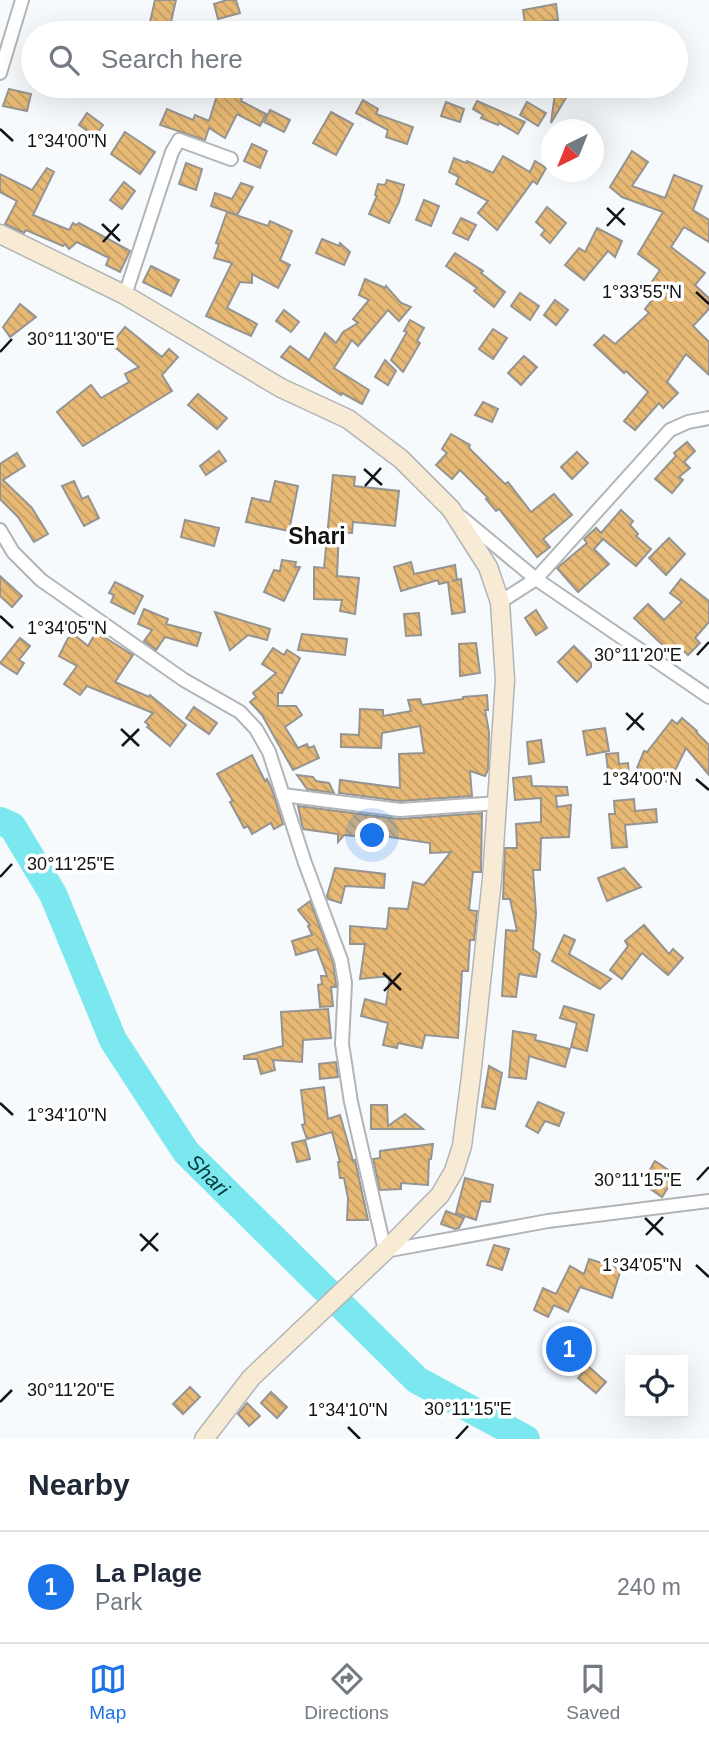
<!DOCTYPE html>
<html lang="en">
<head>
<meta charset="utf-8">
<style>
	:root { --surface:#fff; --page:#f2f2f3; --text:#1f2937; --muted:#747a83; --line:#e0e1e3; --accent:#1a73e8 }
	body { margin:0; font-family:Arial,sans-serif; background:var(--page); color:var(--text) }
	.controls { position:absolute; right:21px; bottom:21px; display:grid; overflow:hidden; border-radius:0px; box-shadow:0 7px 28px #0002 }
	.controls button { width:63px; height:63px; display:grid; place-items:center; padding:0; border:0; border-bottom:2px solid var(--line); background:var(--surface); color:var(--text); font:35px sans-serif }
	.compass { position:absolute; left:541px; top:119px; width:63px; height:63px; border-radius:50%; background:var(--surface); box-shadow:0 7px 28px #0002; rotate:223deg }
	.you { position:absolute; left:373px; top:836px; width:24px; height:24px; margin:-18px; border:5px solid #fff; border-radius:50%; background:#1a73e8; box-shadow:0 0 0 10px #1a73e833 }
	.badge { display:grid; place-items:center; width:46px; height:46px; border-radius:50%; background:var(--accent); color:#fff; font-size:23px; font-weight:700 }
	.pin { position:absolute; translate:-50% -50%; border:4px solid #fff; box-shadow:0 2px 7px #0006 }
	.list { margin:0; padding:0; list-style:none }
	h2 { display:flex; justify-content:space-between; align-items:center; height:91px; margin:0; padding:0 28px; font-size:30px }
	h2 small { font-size:23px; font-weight:400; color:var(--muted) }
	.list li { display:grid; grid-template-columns:46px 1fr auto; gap:21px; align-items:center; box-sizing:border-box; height:112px; padding:0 28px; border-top:2px solid var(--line) }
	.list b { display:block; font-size:26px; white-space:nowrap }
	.list p { margin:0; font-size:23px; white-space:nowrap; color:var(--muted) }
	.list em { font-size:23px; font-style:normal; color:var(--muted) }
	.icon { flex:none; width:38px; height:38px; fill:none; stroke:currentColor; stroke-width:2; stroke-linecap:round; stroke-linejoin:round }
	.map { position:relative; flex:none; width:709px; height:1439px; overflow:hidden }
	.search { position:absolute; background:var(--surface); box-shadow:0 7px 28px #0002; left:21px; right:21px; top:21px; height:77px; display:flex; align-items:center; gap:18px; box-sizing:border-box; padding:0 24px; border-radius:38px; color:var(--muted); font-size:26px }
	.sheet { height:203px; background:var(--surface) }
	nav { display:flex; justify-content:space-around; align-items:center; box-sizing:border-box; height:98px; border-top:2px solid var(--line); background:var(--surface); font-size:19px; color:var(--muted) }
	nav a { display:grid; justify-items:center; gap:4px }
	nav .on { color:var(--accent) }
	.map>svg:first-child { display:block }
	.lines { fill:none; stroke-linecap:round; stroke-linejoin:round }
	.river { stroke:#7ae8ee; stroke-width:28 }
	.building { fill:url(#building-back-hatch); stroke:#969491; stroke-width:2 }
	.street-casing { stroke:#b2b5b8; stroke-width:16 }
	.secondary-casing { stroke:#b2b5b8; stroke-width:21 }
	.street { stroke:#fff; stroke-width:12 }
	.secondary { stroke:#f8ebd5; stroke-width:18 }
	.ticks { fill:none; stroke:#121314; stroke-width:2.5 }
	.labels { text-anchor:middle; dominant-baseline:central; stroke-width:7; stroke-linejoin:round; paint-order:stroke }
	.water-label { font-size:21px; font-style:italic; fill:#033a3d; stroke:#fff }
	.quarter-label { font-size:23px; font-weight:bold; fill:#121314; stroke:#fff }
	.ticks-label { font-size:18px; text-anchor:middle; fill:#121314; stroke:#fff; stroke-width:7; stroke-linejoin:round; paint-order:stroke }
</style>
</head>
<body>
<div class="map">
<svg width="709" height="1439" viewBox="0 0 709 1439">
	<defs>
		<pattern id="building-back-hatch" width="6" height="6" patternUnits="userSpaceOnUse" patternTransform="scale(1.75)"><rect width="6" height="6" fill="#e7b975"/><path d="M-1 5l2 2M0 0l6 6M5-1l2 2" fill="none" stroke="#c59e64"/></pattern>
	</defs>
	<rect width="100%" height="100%" fill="#f7fafd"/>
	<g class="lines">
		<path class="river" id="s1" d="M0,821L12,826L53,894L113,1040L186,1152L417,1380L526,1439"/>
	</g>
	<g class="building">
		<polygon points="155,0 176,0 170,26 150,22"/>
		<polygon points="227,0 236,0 240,13 218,19 214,4"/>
		<polygon points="556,4 558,20 538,22 539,29 526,30 523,10"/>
		<polygon points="220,86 236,86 232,95 242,98 241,101 266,114 260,126 237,114 225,138 209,128 205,140 160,125 167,109 193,120 195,115 209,121"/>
		<polygon points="556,86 573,86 551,123"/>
		<polygon points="9,89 31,94 27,111 3,106"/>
		<polygon points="363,100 378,109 376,114 413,127 407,144 386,137 388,130 356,113"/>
		<polygon points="477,101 525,122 518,134 499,123 498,125 481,118 483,115 473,109"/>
		<polygon points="446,102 464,109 460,122 441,116"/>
		<polygon points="527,102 546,113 538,126 520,115"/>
		<polygon points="270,110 290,120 284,132 264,122"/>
		<polygon points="331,112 353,124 336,155 313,143"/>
		<polygon points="87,113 103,125 95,136 79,125"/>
		<polygon points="125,132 155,152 140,174 111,154"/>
		<polygon points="252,144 267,151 260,168 244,161"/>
		<polygon points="632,151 648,162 632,186 665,198 674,175 702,186 693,210 709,220 709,242 684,227 671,247 705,273 695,285 709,298 709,309 693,326 709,342 709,375 686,354 667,382 678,393 663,408 659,403 635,430 624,421 648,392 626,371 624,373 594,345 604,335 615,344 649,313 645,309 658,293 649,286 660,270 638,254 663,212 622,197 610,187"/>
		<polygon points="503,156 530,172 535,161 546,168 537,184 533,181 497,230 478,213 488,201 456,184 459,177 449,172 454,158 466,163 467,161 493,173"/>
		<polygon points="186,163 202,169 196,190 179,184"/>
		<polygon points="47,168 54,172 33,215 69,230 73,223 76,225 79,223 130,251 120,272 106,265 109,258 77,242 69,249 65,244 63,246 26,230 24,233 5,224 17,201 0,192 0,174 32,190"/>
		<polygon points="387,180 404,185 399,202 389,223 369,214 377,196 375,195 378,184 385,185"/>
		<polygon points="124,182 135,191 122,209 110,200"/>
		<polygon points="241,183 253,187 237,215 211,206 215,193 232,199"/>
		<polygon points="424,200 439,206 431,226 416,220"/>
		<polygon points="547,207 566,223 550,243 541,235 545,230 536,222"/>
		<polygon points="227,212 268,226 270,221 292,231 280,260 290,265 278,288 252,274 252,283 240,282 227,308 257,324 251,336 206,316 232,263 214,258 219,244 216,243"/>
		<polygon points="461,218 476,225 468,240 453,233"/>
		<polygon points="597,228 622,241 615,257 608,251 584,280 565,265 579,248 585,252"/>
		<polygon points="322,239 339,246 340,243 350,252 344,265 316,253"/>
		<polygon points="455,253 483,271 481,273 505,292 494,307 474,291 477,288 446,266"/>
		<polygon points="151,266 179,280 171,296 143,282"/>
		<polygon points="365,279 385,288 386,286 401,303 411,307 399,321 388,310 358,346 352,340 334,368 369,390 362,404 342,393 341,395 281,357 290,346 309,360 325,333 336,343 343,332 358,323 353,319 369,300 359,295"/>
		<polygon points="520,293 539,306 530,320 511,306"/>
		<polygon points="555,300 568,310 556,325 544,315"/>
		<polygon points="20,304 36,317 10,337 3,327"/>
		<polygon points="284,310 299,322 291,332 276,321"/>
		<polygon points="410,320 424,328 417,341 420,343 403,372 391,360 407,332 404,331"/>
		<polygon points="125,327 162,357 169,349 178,357 162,375 172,391 83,446 57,412 91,385 101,398 129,382 125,374 139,367 111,344"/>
		<polygon points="493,329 507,338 493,359 479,349"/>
		<polygon points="524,356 537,367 521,385 508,373"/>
		<polygon points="385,360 396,371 388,385 375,377"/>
		<polygon points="198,394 227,418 217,429 188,405"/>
		<polygon points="483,402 498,409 492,422 475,415"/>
		<polygon points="451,434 470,445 469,448 505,484 508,482 531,512 554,494 572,515 543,539 550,547 537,557 499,509 496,511 486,499 488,498 460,470 452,479 436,465 447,453 442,449"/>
		<polygon points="687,442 695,451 684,462 690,468 679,477 683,480 672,493 655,479 676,456 674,453"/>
		<polygon points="219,451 226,461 206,475 200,466"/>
		<polygon points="577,452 588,463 572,479 561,467"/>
		<polygon points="17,453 25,466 3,480 32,508 48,534 34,542 18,517 0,499 0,464"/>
		<polygon points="333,475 355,477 354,486 399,491 395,526 353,522 352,533 339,532 337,576 359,578 355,614 340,611 342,600 314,599 314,567 324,568"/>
		<polygon points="74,481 82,499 88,496 99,518 84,526 62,486"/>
		<polygon points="275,481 298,486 289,531 246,522 252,498 270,502"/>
		<polygon points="621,510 633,521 630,525 638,534 636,536 651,549 636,566 603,539 594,549 609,564 578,592 557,568 587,543 584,539 596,528 601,533"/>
		<polygon points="185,520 219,528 214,546 181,537"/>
		<polygon points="669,538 685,554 666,575 649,558"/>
		<polygon points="282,560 296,562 295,567 300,567 284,601 264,592 274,570 280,571"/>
		<polygon points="411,562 414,574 455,565 457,580 452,581 461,579 465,612 452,614 448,582 439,584 438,580 401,591 394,567"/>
		<polygon points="0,576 22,596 12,607 0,596"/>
		<polygon points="681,579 709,601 709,622 695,638 700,643 688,655 680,647 672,654 634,618 648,604 664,620 682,602 670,593"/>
		<polygon points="115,582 143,596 134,614 111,602 114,595 109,593"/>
		<polygon points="144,609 168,619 166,624 201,633 197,646 165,637 156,650 144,641 152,630 138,624"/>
		<polygon points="536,610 547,628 536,635 525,618"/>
		<polygon points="215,612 270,629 267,640 248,635 230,650"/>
		<polygon points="419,613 421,635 406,636 404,614"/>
		<polygon points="96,632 133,655 115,682 149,697 150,695 186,725 170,746 147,727 149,725 145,722 153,713 87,686 80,695 64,684 77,666 59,656 67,640 72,633 88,646"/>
		<polygon points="302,634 347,639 345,655 298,650"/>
		<polygon points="20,638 30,646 19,660 24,663 17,674 0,663"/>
		<polygon points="476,643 480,673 460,676 459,644"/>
		<polygon points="574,646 591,663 591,667 577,682 558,662"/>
		<polygon points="273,648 284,655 287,650 300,658 282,693 278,693 278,706 296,706 302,715 285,727 298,748 307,744 309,748 314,746 319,758 293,770 262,715 250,702 256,697 253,693 276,673 262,664"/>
		<polygon points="487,695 488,710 485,710 489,732 488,770 485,776 470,771 472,796 400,801 339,793 340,780 400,788 399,754 424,753 420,726 382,733 381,748 341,747 341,734 359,735 360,709 383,710 383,716 411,711 408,700 420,699 422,705 463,699 463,697"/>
		<polygon points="194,707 217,723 209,734 186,718"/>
		<polygon points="682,718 697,731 696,732 709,745 709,775 686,748 669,783 637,768 644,751 647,752 672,720 677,724"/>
		<polygon points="605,728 609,751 587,755 583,731"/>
		<polygon points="541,740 544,762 529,764 527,742"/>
		<polygon points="618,753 619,764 628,763 629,776 609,779 606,754"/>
		<polygon points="252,755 265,781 267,779 271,787 283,824 274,829 271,823 252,834 248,826 244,828 230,802 233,801 217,774"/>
		<polygon points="297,775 313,777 316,781 329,783 334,793 307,789"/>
		<polygon points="531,776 532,786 567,787 568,795 556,796 557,807 571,805 569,837 541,838 540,870 533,870 536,914 533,949 540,954 536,977 519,974 516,997 502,996 506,930 517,931 510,899 503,899 505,848 517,848 516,824 541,822 541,798 515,800 513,778"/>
		<polygon points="634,799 635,811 656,809 657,822 625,825 627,847 612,848 609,814 615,814 614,801"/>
		<polygon points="298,806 399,819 482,813 481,872 473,872 469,910 477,911 474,940 470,940 468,971 462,971 458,1038 425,1035 422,1048 398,1043 397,1048 383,1045 388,1023 361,1016 365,999 386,1005 390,976 360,979 365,944 350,944 350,926 387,929 389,908 408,909 413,882 424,885 451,852 430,853 430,843 383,836 382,838 363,835 363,837 344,835 338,842 338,834 303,829"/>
		<polygon points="335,868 385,874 384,888 345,886 341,903 328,899 327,896"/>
		<polygon points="624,868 641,887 607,901 598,878"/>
		<polygon points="310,901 333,962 336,984 336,987 331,987 333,1006 320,1007 318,985 322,984 321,976 327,976 317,949 296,955 292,941 312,935 308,926 310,925 298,910"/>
		<polygon points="644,925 669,954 673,949 683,958 668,975 642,953 622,979 610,970 628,946 625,941"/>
		<polygon points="564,935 575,940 569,954 611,979 600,989 552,961"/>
		<polygon points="564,1006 594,1015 587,1051 571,1047 577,1023 560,1018"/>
		<polygon points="328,1009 331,1038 303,1040 302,1062 273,1060 275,1070 261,1074 257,1059 244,1059 244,1056 283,1046 281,1012"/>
		<polygon points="513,1031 536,1035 535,1040 570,1049 565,1067 529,1056 526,1079 509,1077"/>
		<polygon points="336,1062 338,1077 320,1079 319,1064"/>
		<polygon points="489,1066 502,1073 495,1109 482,1107"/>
		<polygon points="324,1087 328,1119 340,1115 353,1161 355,1160 368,1220 347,1220 348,1198 344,1178 340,1178 338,1162 340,1162 332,1132 307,1139 302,1125 305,1124 301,1090"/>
		<polygon points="538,1102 564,1113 559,1126 545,1121 538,1133 526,1126"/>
		<polygon points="371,1105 387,1105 388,1126 405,1114 423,1129 371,1129"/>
		<polygon points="305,1140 310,1159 297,1162 292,1143"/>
		<polygon points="433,1144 431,1159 429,1159 428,1185 401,1183 401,1189 380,1190 373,1159 380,1158 380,1151"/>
		<polygon points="655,1161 676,1175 662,1197 646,1186 653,1176 648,1173"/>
		<polygon points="465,1178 493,1185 490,1202 481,1201 476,1220 456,1213"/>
		<polygon points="446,1211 464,1218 459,1228 455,1229 441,1224"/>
		<polygon points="494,1245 509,1249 502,1270 487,1265"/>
		<polygon points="589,1259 621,1269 612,1298 580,1287 568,1312 554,1305 548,1317 534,1310 543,1288 556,1294 570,1266 584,1274"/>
		<polygon points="588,1366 606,1382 596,1393 578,1378"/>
		<polygon points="190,1387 200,1397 183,1414 173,1404"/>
		<polygon points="271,1392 287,1407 277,1418 261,1403"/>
		<polygon points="247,1403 260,1416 249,1426 238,1414"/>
	</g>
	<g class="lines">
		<g class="street-casing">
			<g id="street">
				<polyline points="0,73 22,0"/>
				<polyline points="125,295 172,152 179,140 231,159"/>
				<polyline points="461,517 536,579 670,430 688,422 709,418"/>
				<polyline points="0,530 13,552 41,580 184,680 240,712 256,729 269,752 305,863 341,960 345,983 342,1044 351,1102 385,1251 548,1221 709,1201"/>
				<polyline points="500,602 536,579 709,697"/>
				<polyline points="283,795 400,810 498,803"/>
			</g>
		</g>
		<g class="secondary-casing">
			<polyline id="secondary" points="0,234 125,295 281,388 348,419 401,459 451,509 488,567 500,602 505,680 492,879 471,1076 462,1146 454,1171 440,1195 385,1251 251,1378 204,1439"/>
		</g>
		<use href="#street" class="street"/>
		<use href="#secondary" class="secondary"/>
	</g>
	<path class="ticks" d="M0,129L13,141M607,208L625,225M102,224L120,241M607,226L624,208M103,242L119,224M696,292L709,304M0,352L12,339M364,469L382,485M365,486L381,468M0,616L13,628M697,655L709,642M626,713L644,730M121,729L139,746M627,730L643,713M122,746L139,729M696,779L709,790M0,877L12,864M383,973L401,990M384,991L401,973M0,1103L13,1115M697,1180L709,1167M645,1218L663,1235M140,1234L158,1251M646,1235L663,1217M141,1251L158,1233M696,1265L709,1277M0,1402L12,1390M348,1427L360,1439M456,1439L468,1426"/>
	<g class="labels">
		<g class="water-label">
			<text stroke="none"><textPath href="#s1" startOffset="416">Shari</textPath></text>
		</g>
		<g class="quarter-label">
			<text x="317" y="536">Shari</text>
		</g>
	</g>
	<g class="ticks-label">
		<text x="67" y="147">1°34'00"N</text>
		<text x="642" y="298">1°33'55"N</text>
		<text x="71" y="345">30°11'30"E</text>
		<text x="67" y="634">1°34'05"N</text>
		<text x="638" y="661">30°11'20"E</text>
		<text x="642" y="785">1°34'00"N</text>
		<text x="71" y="870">30°11'25"E</text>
		<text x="67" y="1121">1°34'10"N</text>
		<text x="638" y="1186">30°11'15"E</text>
		<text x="642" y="1271">1°34'05"N</text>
		<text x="71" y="1396">30°11'20"E</text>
		<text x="468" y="1415">30°11'15"E</text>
		<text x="348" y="1416">1°34'10"N</text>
	</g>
</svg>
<div class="controls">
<button><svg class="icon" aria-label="locate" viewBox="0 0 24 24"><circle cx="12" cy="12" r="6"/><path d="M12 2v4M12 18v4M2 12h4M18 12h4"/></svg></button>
</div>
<svg class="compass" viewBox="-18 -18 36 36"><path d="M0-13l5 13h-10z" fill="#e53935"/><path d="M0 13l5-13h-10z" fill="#747a83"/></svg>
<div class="you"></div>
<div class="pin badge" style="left:569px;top:1349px">1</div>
<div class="search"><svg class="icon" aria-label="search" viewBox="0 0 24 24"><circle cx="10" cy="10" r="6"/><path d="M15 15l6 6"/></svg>Search here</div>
</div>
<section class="sheet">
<h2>Nearby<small></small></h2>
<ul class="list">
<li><span class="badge">1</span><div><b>La Plage</b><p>Park</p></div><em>240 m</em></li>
</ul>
</section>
<nav>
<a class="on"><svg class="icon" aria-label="map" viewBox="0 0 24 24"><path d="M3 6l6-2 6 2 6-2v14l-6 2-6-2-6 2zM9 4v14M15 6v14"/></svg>Map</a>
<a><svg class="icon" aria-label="directions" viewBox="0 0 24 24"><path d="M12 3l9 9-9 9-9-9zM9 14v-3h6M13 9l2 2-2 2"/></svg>Directions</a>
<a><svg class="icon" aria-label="saved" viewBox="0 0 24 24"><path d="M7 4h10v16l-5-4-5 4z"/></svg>Saved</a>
</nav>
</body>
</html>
